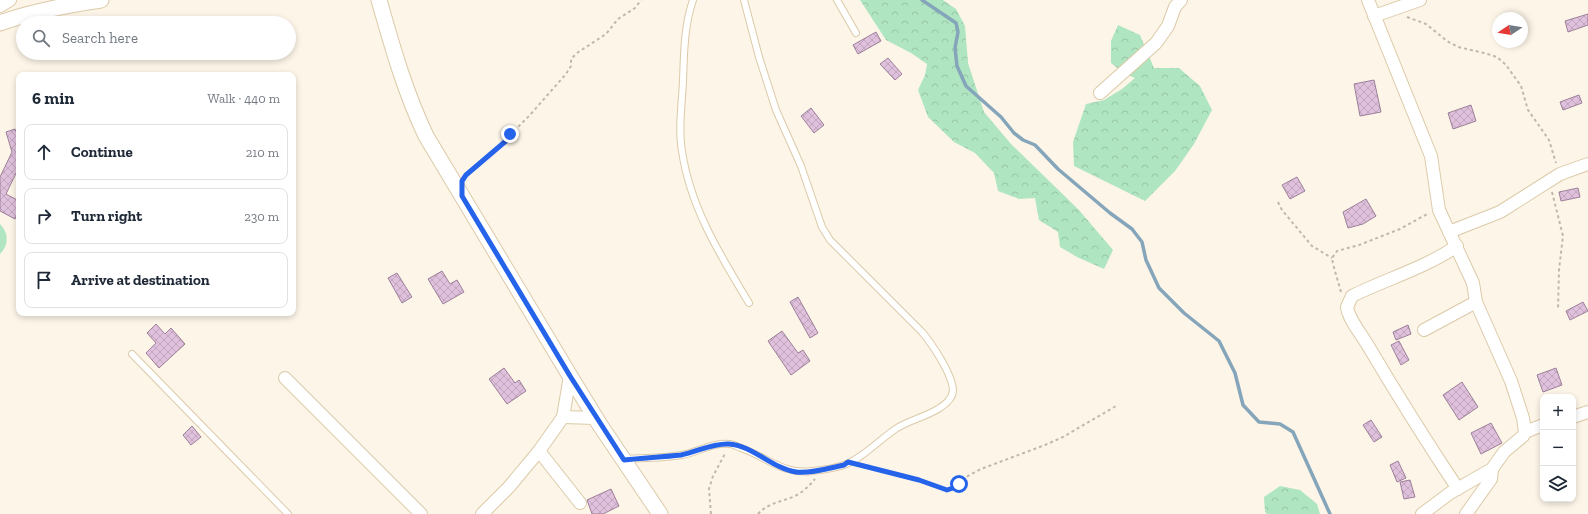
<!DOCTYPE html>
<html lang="en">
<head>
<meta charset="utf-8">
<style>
	:root { --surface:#fff; --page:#f6f6f7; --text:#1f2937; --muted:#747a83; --line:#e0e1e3 }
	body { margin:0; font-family:"Zilla Slab",serif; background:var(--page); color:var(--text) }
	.controls { position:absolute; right:12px; bottom:12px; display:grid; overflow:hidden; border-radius:8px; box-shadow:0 2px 6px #0003 }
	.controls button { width:36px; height:36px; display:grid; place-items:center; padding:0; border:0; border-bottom:1px solid var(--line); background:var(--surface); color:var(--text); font:20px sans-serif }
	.compass { position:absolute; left:1492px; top:12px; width:36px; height:36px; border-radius:50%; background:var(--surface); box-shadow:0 2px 6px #0003; rotate:258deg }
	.stop { position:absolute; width:12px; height:12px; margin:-9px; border:3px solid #2563eb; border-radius:50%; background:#fff }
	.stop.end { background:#2563eb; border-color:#fff; box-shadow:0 1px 4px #0008 }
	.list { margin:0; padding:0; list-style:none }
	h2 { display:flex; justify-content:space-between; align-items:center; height:52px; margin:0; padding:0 16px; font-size:17px }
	h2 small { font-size:13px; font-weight:400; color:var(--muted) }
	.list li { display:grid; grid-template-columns:26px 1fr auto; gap:12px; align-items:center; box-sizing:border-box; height:56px; margin:0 8px 8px; padding:0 8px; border:1px solid var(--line); border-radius:8px }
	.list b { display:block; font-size:15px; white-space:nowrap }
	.list em { font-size:13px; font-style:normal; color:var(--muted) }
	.icon { flex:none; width:22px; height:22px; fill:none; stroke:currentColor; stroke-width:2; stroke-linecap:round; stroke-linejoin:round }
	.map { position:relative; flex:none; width:1588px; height:514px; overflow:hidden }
	.search { position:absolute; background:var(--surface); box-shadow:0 2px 6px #0003; left:16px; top:16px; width:280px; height:44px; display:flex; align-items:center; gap:10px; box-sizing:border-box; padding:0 14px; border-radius:22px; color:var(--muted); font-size:15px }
	.panel { position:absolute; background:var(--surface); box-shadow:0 2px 6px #0003; left:16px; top:72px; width:280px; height:244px; border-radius:8px }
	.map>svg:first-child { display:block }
	.green { fill:#afe6c1 }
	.forest { fill:url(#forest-crowns) }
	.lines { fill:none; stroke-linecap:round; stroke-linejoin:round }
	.stream { stroke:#85a5ba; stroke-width:3.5 }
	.building { fill:url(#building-cross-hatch); stroke:#9c8099 }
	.service-casing { stroke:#dccaa8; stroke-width:8 }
	.minor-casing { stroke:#dccaa8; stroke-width:14 }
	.tertiary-casing { stroke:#dccaa8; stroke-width:17 }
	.path { stroke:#c0b8ab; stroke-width:2; stroke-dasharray:3 3; stroke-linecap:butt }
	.service { stroke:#fff; stroke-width:6 }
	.minor { stroke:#fff; stroke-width:12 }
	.tertiary { stroke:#fff; stroke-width:15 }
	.route { stroke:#2563eb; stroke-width:5 }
</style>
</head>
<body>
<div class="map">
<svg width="1588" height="514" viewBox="0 0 1588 514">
	<defs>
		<pattern id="forest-crowns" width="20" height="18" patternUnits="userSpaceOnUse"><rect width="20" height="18" fill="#afe6c1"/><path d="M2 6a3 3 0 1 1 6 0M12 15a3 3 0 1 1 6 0" fill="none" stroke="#98c6a6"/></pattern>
		<pattern id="building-cross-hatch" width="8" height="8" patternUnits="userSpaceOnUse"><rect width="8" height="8" fill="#e0c1dd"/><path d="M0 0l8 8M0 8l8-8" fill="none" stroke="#c1a6be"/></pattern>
	</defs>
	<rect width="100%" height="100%" fill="#fdf5e8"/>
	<path class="green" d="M0,224C9,233 9,245 0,254Z"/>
	<g class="forest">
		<polygon points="860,0 943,0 956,9 965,26 968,63 984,112 1011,144 1079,210 1113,250 1104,269 1077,257 1060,247 1058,232 1039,220 1035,198 1019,199 998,191 994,173 975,153 954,142 928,117 918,90 925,75 927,64 911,53 886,40"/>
		<polygon points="1118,25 1140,35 1154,68 1179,68 1200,86 1212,110 1194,144 1175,171 1145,201 1074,166 1073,142 1086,104 1104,100 1122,89 1135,78 1125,74 1111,63 1111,41"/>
		<polygon points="1280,486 1300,490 1317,504 1320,514 1267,514 1265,512 1264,497"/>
	</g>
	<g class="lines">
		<polyline class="stream" points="922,0 956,23 958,32 955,48 957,66 966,86 1001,117 1014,133 1023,140 1035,145 1058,169 1110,213 1132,229 1142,242 1146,260 1159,288 1184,313 1219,341 1235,373 1243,405 1259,422 1280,424 1293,432 1330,514"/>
	</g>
	<g class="building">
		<polygon points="1588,14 1588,25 1568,32 1565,21"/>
		<polygon points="876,32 881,41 858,54 853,45"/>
		<polygon points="888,58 902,74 895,80 880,64"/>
		<polygon points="1374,80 1381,112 1360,116 1354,84"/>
		<polygon points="1579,95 1582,103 1563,110 1560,102"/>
		<polygon points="1471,105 1476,121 1453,129 1448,113"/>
		<polygon points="811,108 824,125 814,133 801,116"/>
		<polygon points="15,129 19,139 19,167 6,194 19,201 19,210 15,219 0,211 0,177 12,152 6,132"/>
		<polygon points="1297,177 1305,191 1290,199 1282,185"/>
		<polygon points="1578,188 1580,197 1561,201 1559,192"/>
		<polygon points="1366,199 1376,216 1363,224 1348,228 1343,212"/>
		<polygon points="442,271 450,284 457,280 464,292 443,304 428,279"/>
		<polygon points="397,273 412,297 402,303 388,278"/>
		<polygon points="798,297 818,333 810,338 790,302"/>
		<polygon points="1583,302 1588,311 1570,320 1566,311"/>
		<polygon points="156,324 165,334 171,328 185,344 159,368 146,353 156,343 147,333"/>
		<polygon points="1408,325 1411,334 1396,340 1393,332"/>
		<polygon points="782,331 798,353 803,350 810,361 791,375 768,341"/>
		<polygon points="1399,341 1409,360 1401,365 1391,345"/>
		<polygon points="504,368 515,383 519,380 526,391 507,404 489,379"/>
		<polygon points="1556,368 1562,385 1543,392 1537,375"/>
		<polygon points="1462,382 1478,407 1459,420 1443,395"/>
		<polygon points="1371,420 1382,437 1374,442 1363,425"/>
		<polygon points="1491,423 1502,443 1481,454 1471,433"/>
		<polygon points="192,426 201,437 191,445 183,435"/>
		<polygon points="1398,461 1406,478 1397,482 1390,465"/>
		<polygon points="1410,480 1415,497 1404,499 1400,482"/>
		<polygon points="611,489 619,506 603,514 592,514 587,500"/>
	</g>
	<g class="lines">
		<g class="service-casing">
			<g id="service">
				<path d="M693,0C684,26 684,54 683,81C682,104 678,129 682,151C690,207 720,255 749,303"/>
				<polyline points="837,0 856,33"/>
				<polyline points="132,354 288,514"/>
				<path d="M625,459C644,458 664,458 682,455C698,452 713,442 730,444C733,444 738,447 741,448C767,457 783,475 812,471C822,470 835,468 844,465C863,458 880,439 897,428C910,420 925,417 938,409C944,405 952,400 953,391C953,375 932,344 922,332L830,240L822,227L801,166L776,110L759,57L744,0"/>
			</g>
		</g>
		<g class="minor-casing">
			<g id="minor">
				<polyline points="1368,0 1431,156 1439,210 1473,283 1476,302 1511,381 1523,418 1525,432 1543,425"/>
				<polyline points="0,6 10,0"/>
				<polyline points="1374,16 1420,0"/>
				<polyline points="1100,93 1156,43 1168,26 1175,7 1181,0"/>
				<polyline points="1449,232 1500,212 1560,174 1588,164"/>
				<path d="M1457,246C1425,268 1386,279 1352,296L1347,307C1348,318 1361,334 1367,344C1396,393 1426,441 1458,489"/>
				<polyline points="1424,330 1476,302"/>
				<polyline points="285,378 421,514"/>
				<polyline points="563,417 596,418"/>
				<polyline points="1573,417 1588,412"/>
				<polyline points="539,451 580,503"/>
				<polyline points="482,514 509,487 539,451 563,417 570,376"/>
				<polyline points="1422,514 1450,493 1492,469 1504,452 1523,436 1525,432"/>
				<polyline points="1466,514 1491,479 1492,469"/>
			</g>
		</g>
		<g class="tertiary-casing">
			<g id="tertiary">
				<path d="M379,0C392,46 405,92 426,136L570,376L600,425L660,514"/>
				<path d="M0,23C33,11 67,5 101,0"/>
			</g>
		</g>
		<g class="path">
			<polyline points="1407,17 1426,24 1447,41 1458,47 1484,53 1497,57 1506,65 1521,86 1528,110 1549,140 1556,163"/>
			<path d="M466,176C479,161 500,151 510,135L530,115L566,74L571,66V59L577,53L606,34L618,19L635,8L641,0"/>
			<polyline points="1552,192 1563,236 1559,270 1558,309"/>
			<polyline points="1278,202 1282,210 1312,246 1332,258"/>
			<polyline points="1341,292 1333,264 1332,258 1337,251 1359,245 1400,229 1429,213"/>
			<polyline points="861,466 919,480 947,490 956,487 966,477 981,469 1045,445 1063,437 1116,406"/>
			<polyline points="711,514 709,489 713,476 726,452"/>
			<path d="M758,514C769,502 782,502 795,496C803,492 809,486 815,479"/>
		</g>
		<use href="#service" class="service"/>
		<use href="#minor" class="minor"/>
		<use href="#tertiary" class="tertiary"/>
	</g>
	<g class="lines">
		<path class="route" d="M510,134L507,140L466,175L462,181V196L570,376L624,460C643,458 662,457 681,455C697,452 712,443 729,444C752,445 773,469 796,472C811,474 829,468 844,465L848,462L919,480L947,490L956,487L959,484"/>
	</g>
</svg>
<div class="controls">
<button>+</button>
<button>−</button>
<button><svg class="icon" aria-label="layers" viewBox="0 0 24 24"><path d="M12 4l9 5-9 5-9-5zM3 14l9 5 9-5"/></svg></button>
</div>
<svg class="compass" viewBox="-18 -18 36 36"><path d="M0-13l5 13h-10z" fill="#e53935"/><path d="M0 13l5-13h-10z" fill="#747a83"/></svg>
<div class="stop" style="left:959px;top:484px"></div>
<div class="stop end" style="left:510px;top:134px"></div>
<div class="search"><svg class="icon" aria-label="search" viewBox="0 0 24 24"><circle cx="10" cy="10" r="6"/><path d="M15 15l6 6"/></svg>Search here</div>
<section class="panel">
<h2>6 min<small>Walk · 440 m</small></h2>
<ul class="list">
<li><svg class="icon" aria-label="ahead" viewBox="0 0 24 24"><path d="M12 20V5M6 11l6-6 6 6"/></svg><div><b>Continue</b></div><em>210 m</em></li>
<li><svg class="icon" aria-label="right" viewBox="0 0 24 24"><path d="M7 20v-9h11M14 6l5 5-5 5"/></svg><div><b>Turn right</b></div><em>230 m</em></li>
<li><svg class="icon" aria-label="arrive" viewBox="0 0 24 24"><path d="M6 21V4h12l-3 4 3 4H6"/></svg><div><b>Arrive at destination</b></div></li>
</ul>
</section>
</div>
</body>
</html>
